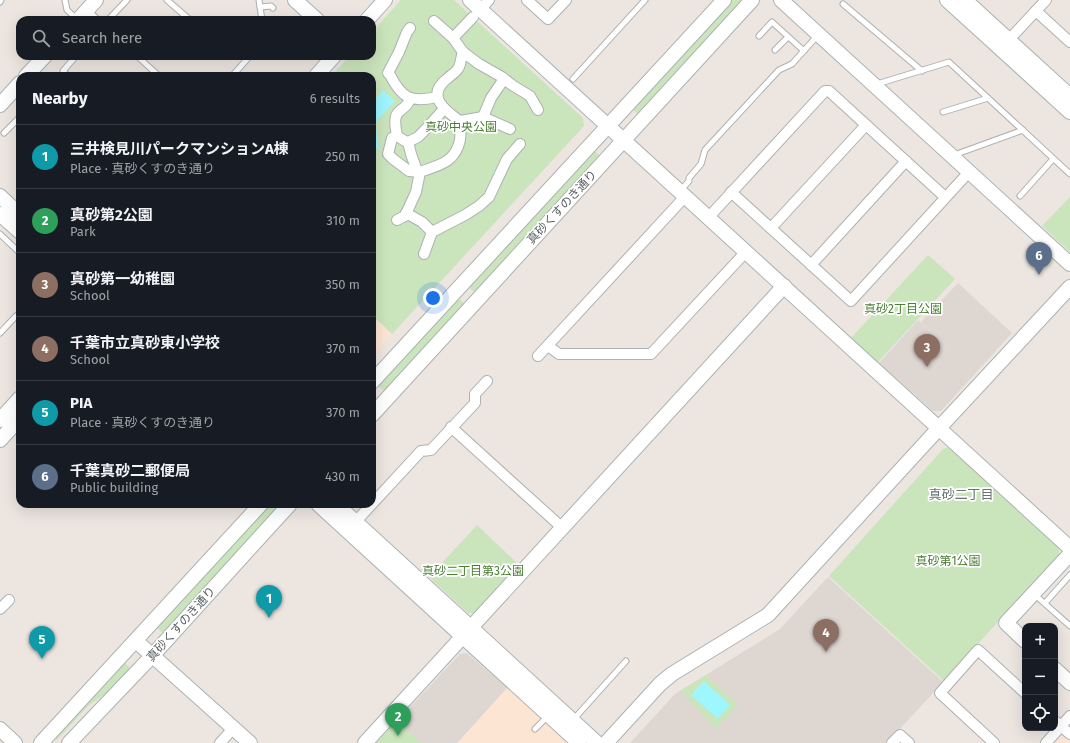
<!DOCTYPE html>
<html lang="en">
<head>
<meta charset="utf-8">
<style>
	:root { --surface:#171b24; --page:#20242c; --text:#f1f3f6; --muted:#9ea1a6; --line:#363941; --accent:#e62c5f }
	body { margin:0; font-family:"Fira Sans","Noto Sans JP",sans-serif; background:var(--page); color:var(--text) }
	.controls { position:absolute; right:12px; bottom:12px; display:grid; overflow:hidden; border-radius:8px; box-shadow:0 4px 16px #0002 }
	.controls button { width:36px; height:36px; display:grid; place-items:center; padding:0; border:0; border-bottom:1px solid var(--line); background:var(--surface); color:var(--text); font:20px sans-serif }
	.you { position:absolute; left:433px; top:298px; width:14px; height:14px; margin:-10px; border:3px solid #fff; border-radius:50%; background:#1a73e8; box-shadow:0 0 0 6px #1a73e833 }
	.badge { display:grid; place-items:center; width:26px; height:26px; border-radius:50%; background:var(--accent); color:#fff; font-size:13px; font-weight:700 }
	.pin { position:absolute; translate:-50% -33px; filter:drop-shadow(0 1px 2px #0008) }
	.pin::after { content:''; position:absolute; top:21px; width:14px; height:12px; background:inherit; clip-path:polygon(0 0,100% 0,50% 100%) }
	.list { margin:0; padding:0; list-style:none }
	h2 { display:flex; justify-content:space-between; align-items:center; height:52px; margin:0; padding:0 16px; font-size:17px }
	h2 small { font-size:13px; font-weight:400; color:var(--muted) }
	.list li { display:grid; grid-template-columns:26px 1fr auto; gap:12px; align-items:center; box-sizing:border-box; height:64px; padding:0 16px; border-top:1px solid var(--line) }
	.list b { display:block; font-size:15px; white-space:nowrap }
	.list p { margin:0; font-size:13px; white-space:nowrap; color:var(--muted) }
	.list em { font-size:13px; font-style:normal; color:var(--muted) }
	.icon { flex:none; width:22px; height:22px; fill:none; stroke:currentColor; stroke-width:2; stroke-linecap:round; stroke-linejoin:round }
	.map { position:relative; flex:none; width:1070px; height:743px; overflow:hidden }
	.search { position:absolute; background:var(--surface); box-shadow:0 4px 16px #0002; left:16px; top:16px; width:360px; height:44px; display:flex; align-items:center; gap:10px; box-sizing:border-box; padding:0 14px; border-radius:12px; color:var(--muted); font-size:15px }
	.panel { position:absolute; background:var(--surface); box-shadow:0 4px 16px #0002; left:16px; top:72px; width:360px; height:436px; border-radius:12px }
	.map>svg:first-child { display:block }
	.commercial { fill:#fde5d4 }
	.education { fill:#ded6d1 }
	.green { fill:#cae4bc }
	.water { fill:#9ef6fe }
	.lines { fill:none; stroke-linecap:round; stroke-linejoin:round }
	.lane-casing { stroke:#acb1b3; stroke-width:7 }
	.street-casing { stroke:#acb1b3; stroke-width:12 }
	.secondary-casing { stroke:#abb2b4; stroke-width:16 }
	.lane { stroke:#fff; stroke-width:5 }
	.street { stroke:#fff; stroke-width:10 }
	.secondary { stroke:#fff; stroke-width:14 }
	.labels { text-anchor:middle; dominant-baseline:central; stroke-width:3.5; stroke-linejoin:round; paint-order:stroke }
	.park-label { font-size:12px; fill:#4a7e33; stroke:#fff }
	.street-label { font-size:12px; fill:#595f61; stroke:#fff }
	.neighbourhood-label { font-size:13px; fill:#6a7273; stroke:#fff }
</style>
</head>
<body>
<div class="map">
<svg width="1070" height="743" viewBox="0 0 1070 743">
	<rect width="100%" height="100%" fill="#ece5e0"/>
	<g class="commercial">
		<polygon points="372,315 392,334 372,356"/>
		<polygon points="507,688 568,743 457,743"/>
		<polygon points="1070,723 1070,743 1052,743"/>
	</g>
	<g class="education">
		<polygon points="958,283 1012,333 941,411 933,411 879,363 918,320 954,352 921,322"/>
		<polygon points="828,577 943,682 887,743 630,743 675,694 780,629"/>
		<polygon points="467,653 507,688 457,743 421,743 397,721 460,654"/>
	</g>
	<g class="green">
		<polygon points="401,0 454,0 583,118 584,126 392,334 372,315 372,76 331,76 350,56 372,56 372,32"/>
		<polygon points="730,0 745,0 639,115 631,108"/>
		<polygon points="593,149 601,157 477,291 473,291 470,288 470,283"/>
		<polygon points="1070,197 1070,252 1042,226"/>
		<polygon points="928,255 955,279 877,363 851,338"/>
		<polygon points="457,299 461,300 464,303 463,307 388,389 385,390 381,389 379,385 380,382"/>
		<polygon points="944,448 949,448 1059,548 1059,555 944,681 829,576"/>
		<polygon points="268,504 280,504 281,505 165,635 156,627"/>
		<polygon points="477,525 518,564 474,613 468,613 429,577"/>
		<polygon points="124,662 132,670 118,685 88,706 57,740 54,737"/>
		<polygon points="706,675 738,705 716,729 680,691"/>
		<polygon points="397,721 421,743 376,743"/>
	</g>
	<g class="water">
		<polygon points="383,90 395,101 375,123 379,147 372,153 372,103"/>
		<polygon points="704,681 730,705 718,719 691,695"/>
	</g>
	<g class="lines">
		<g class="lane-casing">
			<g id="lane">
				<polyline points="65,0 67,10 77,19"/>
				<polyline points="167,0 190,20"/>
				<polyline points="259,0 262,20"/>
				<polyline points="0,2 1,0"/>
				<polyline points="843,4 922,71"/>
				<polyline points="260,7 271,6 273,8"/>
				<polyline points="88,10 98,20"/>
				<polyline points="108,20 127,0"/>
				<polyline points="759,36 772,22 804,51"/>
				<polyline points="775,50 788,37"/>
				<polyline points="137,56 159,76"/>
				<polyline points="68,76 63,71 76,56"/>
				<polyline points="232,76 250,56"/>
				<polyline points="573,79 645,0"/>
				<polyline points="877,84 949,62 1070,174"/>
				<polyline points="13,92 20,98"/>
				<polyline points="943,112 988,98"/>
				<polyline points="4,133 20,117"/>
				<polyline points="954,155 1023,130"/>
				<polyline points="680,191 689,181 689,178 701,164 705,150 779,70 792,64 818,35"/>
				<polyline points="1020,196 1053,159"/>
				<polyline points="0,234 20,253"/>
				<polyline points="0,333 16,316 20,319"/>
				<polyline points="1034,594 1070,626"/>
				<polyline points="1045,603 1070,575"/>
				<polyline points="573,720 626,661"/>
				<polyline points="535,729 548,716"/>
			</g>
		</g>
		<g class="street-casing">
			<g id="street">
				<polyline points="527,0 548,19 566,0"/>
				<polyline points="480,10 489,0"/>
				<polyline points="1036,11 1070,42"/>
				<polyline points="434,21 453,38 463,52 479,64 502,77 512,85 530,96 538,110"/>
				<polyline points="453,38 473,17"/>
				<polyline points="1005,44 1046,0"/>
				<path d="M463,52C461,57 461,63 459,67C457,72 452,74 448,78C425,95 444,110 460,121L483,117L510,129"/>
				<polyline points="388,73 399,52 407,32 410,28"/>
				<path d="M390,75C402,98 410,103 437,97"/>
				<path d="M410,98C408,109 399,108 396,116C394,122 396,130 397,136L392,138L388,154L393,159L409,171L420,172"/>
				<polyline points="483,117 491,98 504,79"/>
				<polyline points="397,136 405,141 408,142 418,137 424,131 444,109"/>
				<polyline points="408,142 411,154 417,171"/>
				<polyline points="731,192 851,301 969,172"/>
				<polyline points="406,213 422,222 432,232"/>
				<polyline points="708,218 825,91 829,91 945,197"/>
				<path d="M397,220L405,216L416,192L420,172C439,165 455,163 460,140C461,134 460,128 460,121"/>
				<polyline points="771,228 866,125"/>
				<polyline points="424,254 432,232 465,215 479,206 489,197 507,159 520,144"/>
				<polyline points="811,265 906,161"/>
				<polyline points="548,346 559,354 651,354 742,256"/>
				<polyline points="538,356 681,201"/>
				<polyline points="451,427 557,523"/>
				<polyline points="360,517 421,451 431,450 475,403 475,394 487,381"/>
				<polyline points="0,609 9,600"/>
				<polyline points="1055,721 1070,734"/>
				<polyline points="220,743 229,733"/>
				<polyline points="892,743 900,735 909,743"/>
				<polyline points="994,743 940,693 978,650 1025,693"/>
				<polyline points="1046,743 1070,716"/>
			</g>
		</g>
		<g class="secondary-casing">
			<g id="secondary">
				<polyline points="295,0 317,20"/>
				<polyline points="470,0 1070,548"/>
				<polyline points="781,0 1070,264"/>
				<polyline points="947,0 1070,112"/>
				<polyline points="965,0 1070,96"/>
				<polyline points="78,20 96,0"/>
				<polyline points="367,20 385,0"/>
				<polyline points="26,76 45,56"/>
				<polyline points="316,76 334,56"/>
				<polyline points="0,105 20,83"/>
				<polyline points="0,196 20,215"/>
				<polyline points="0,214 20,232"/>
				<polyline points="372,382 724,0"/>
				<polyline points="372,415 752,0"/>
				<polyline points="0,420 20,398"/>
				<polyline points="0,440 20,418"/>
				<polyline points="318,504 579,743"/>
				<polyline points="336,504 597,743"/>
				<polyline points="136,641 250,743"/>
				<polyline points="1025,641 1006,623 1070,554"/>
				<polyline points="1055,669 1070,683"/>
				<polyline points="0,729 15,743"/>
				<polyline points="41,743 261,504"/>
				<polyline points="69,743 152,656 290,504"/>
				<polyline points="365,743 784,286"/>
				<polyline points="606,743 660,684 672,674 768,615 939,428 1070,287"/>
			</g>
		</g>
		<use href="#lane" class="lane"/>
		<use href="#street" class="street"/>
		<use href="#secondary" class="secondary"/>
	</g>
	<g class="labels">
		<g class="park-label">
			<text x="461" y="127">真砂中央公園</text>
			<text x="903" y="309">真砂2丁目公園</text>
			<text x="948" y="561">真砂第1公園</text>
			<text x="473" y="571">真砂二丁目第3公園</text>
		</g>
		<g class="street-label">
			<text transform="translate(562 207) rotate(-47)">真砂くすのき通り</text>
			<text transform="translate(181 624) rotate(-48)">真砂くすのき通り</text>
		</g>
		<g class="neighbourhood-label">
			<text x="961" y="494">真砂二丁目</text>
		</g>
	</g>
</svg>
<div class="controls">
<button>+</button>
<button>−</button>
<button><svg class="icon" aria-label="locate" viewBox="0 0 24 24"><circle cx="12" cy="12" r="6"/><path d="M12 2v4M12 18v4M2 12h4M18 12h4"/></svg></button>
</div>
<div class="you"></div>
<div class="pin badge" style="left:269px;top:618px;background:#0f9aa8">1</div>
<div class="pin badge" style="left:398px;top:736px;background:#2e9e5b">2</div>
<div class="pin badge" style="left:927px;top:367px;background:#8d6e63">3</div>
<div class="pin badge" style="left:826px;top:652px;background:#8d6e63">4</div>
<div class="pin badge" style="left:42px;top:659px;background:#0f9aa8">5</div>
<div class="pin badge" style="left:1039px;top:275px;background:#5c6f8a">6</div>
<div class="search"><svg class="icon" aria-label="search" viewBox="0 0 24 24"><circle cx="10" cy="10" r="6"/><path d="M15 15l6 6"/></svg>Search here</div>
<section class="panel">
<h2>Nearby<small>6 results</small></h2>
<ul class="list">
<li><span class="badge" style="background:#0f9aa8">1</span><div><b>三井検見川パークマンションA棟</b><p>Place · 真砂くすのき通り</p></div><em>250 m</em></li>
<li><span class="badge" style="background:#2e9e5b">2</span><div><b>真砂第2公園</b><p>Park</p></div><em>310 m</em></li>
<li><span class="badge" style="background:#8d6e63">3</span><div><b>真砂第一幼稚園</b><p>School</p></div><em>350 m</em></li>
<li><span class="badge" style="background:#8d6e63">4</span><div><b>千葉市立真砂東小学校</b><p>School</p></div><em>370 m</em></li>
<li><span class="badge" style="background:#0f9aa8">5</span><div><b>PIA</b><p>Place · 真砂くすのき通り</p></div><em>370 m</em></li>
<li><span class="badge" style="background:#5c6f8a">6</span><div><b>千葉真砂二郵便局</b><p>Public building</p></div><em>430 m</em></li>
</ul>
</section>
</div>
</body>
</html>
